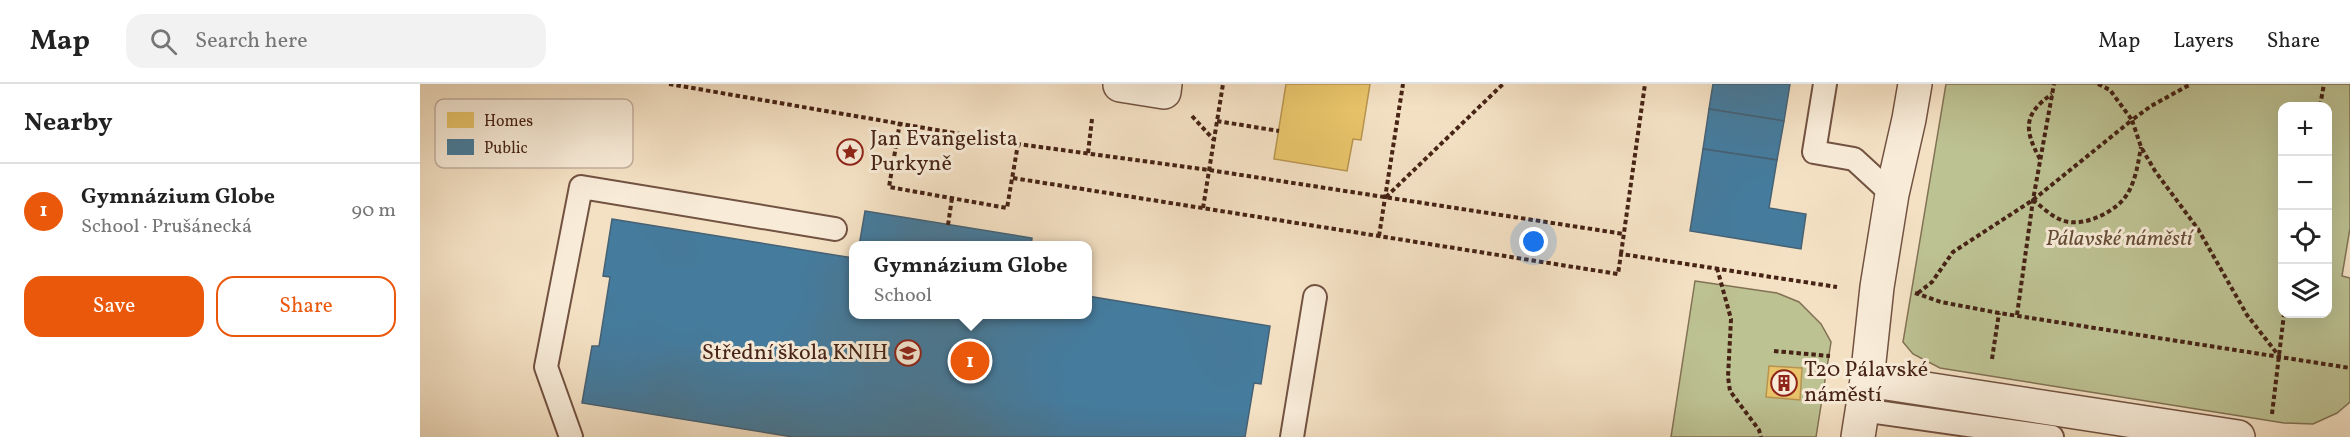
<!DOCTYPE html>
<html lang="en">
<head>
<meta charset="utf-8">
<style>
	:root { --surface:#fff; --page:#f2f2f2; --text:#222; --muted:#767676; --line:#e0e0e0; --accent:#ea580c }
	body { margin:0; font-family:Vollkorn,serif; background:var(--page); color:var(--text) }
	.controls { position:absolute; right:18px; top:18px; display:grid; overflow:hidden; border-radius:12px; box-shadow:0 6px 24px #0002 }
	.controls button { width:54px; height:54px; display:grid; place-items:center; padding:0; border:0; border-bottom:2px solid var(--line); background:var(--surface); color:var(--text); font:30px sans-serif }
	.you { position:absolute; left:1114px; top:158px; width:21px; height:21px; margin:-15px; border:4px solid #fff; border-radius:50%; background:#1a73e8; box-shadow:0 0 0 9px #1a73e833 }
	.badge { display:grid; place-items:center; width:39px; height:39px; border-radius:50%; background:var(--accent); color:#fff; font-size:20px; font-weight:700 }
	.pin { position:absolute; translate:-50% -50%; border:3px solid #fff; box-shadow:0 2px 6px #0006 }
	.popup { position:absolute; left:429px; top:157px; width:243px; height:78px; box-sizing:border-box; display:grid; place-content:center; border-radius:12px; background:var(--surface); filter:drop-shadow(0 2px 4px #0005); font-size:20px; white-space:nowrap; color:var(--muted) }
	.popup b { font-size:22px; color:var(--text) }
	.popup::after { content:''; position:absolute; left:50%; top:100%; margin-left:-12px; border:12px solid transparent; border-top-color:var(--surface) }
	.list { margin:0; padding:0; list-style:none }
	h2 { display:flex; justify-content:space-between; align-items:center; height:78px; margin:0; padding:0 24px; font-size:26px }
	h2 small { font-size:20px; font-weight:400; color:var(--muted) }
	.list li { display:grid; grid-template-columns:39px 1fr auto; gap:18px; align-items:center; box-sizing:border-box; height:96px; padding:0 24px; border-top:2px solid var(--line) }
	.list b { display:block; font-size:22px; white-space:nowrap }
	.list p { margin:0; font-size:20px; white-space:nowrap; color:var(--muted) }
	.list em { font-size:20px; font-style:normal; color:var(--muted) }
	.actions { display:flex; gap:12px; padding:18px 24px }
	.actions a { flex:1; padding:14px 0; border:2px solid var(--accent); border-radius:18px; text-align:center; font-size:21px; color:var(--accent) }
	.actions .main { background:var(--accent); color:#fff }
	.icon { flex:none; width:33px; height:33px; fill:none; stroke:currentColor; stroke-width:2; stroke-linecap:round; stroke-linejoin:round }
	.map { position:relative; flex:none; width:1930px; height:353px; overflow:hidden }
	header { display:flex; align-items:center; gap:36px; box-sizing:border-box; height:84px; padding:0 30px; background:var(--surface); border-bottom:2px solid var(--line) }
	header strong { font-size:28px }
	nav { display:flex; gap:33px; margin-inline-start:auto; font-size:21px }
	.search { width:420px; height:54px; background:var(--page); display:flex; align-items:center; gap:15px; box-sizing:border-box; padding:0 21px; border-radius:18px; color:var(--muted); font-size:22px }
	main { display:flex }
	aside { flex:1; background:var(--surface) }
	.map>svg:first-child { display:block }
	.green { fill:#bdc293; stroke:#827254; stroke-width:1.5; fill-rule:evenodd }
	.homes { fill:#e9c46a; stroke:#b89450; stroke-width:1.5 }
	.public { fill:#457b9d; stroke:#456174; stroke-width:1.5 }
	.lines { fill:none; stroke-linecap:round; stroke-linejoin:round }
	.service-casing { stroke:#725241; stroke-width:26 }
	.minor-casing { stroke:#725241; stroke-width:36 }
	.path { stroke:#462315; stroke-width:4; stroke-dasharray:4.5 3; stroke-linecap:butt }
	.service { stroke:#f8ecd9; stroke-width:22 }
	.minor { stroke:#f8ecd9; stroke-width:33 }
	.labels { text-anchor:middle; dominant-baseline:central; stroke-width:6; stroke-linejoin:round; paint-order:stroke }
	.poi-label { font-size:22px; fill:#462315; stroke:#f8ecd9; text-anchor:start }
	.park-label { font-size:22px; font-style:italic; fill:#644b34; stroke:#f8ecd9 }
	.key { fill:#f8ecd9; stroke:#c3b09e; stroke-width:1.5 }
	.key-label { font-size:16px; fill:#462315 }
</style>
</head>
<body>
<header>
<strong>Map</strong>
<div class="search"><svg class="icon" aria-label="search" viewBox="0 0 24 24"><circle cx="10" cy="10" r="6"/><path d="M15 15l6 6"/></svg>Search here</div>
<nav><a>Map</a><a>Layers</a><a>Share</a></nav>
</header>
<main>
<aside>
<h2>Nearby<small></small></h2>
<ul class="list">
<li><span class="badge">1</span><div><b>Gymnázium Globe</b><p>School · Prušánecká</p></div><em>90 m</em></li>
</ul>
<div class="actions"><a class="main">Save</a><a>Share</a></div>
</aside>
<div class="map">
<svg width="1930" height="353" viewBox="0 0 1930 353">
	<rect width="100%" height="100%" fill="#f4e1c4"/>
	<filter id="stains"><feTurbulence type="fractalNoise" baseFrequency=".00333" numOctaves="4"/><feColorMatrix values="0 0 0 0 .2 0 0 0 0 .09 0 0 0 0 .02 0 0 0 .5 -.17"/></filter>
	<radialGradient id="worn" r=".72"><stop offset=".6" stop-color="#630" stop-opacity="0"/><stop offset="1" stop-color="#630" stop-opacity=".3"/></radialGradient>
	<g class="green">
		<path d="M1526,0H1930V144L1922,192L1930,194V318L1917,329L1893,340L1864,339L1520,284L1493,270L1483,258ZM1862,22H1908V230H1862Z"/>
		<polygon points="1275,197 1357,209 1379,218 1401,240 1411,258 1396,353 1251,353"/>
	</g>
	<g class="homes">
		<polygon points="866,0 950,0 941,56 933,55 927,87 854,75"/>
		<polygon points="1349,282 1382,284 1380,316 1346,313"/>
	</g>
	<g class="public">
		<polygon points="1293,0 1370,0 1364,37 1289,25"/>
		<polygon points="1289,25 1364,37 1357,76 1283,65"/>
		<polygon points="1283,65 1357,76 1349,124 1386,130 1381,165 1270,147"/>
		<polygon points="445,127 612,154 611,162 439,162"/>
		<polygon points="192,135 433,174 433,230 667,230 667,212 850,242 841,300 834,299 825,353 373,353 162,319 172,262 179,262 190,193 183,192"/>
	</g>
	<g class="lines">
		<g class="service-casing">
			<g id="service">
				<polyline points="1405,0 1394,68 1434,75 1472,110"/>
				<polyline points="1442,326 1632,353"/>
				<polyline points="151,353 126,283 161,103 415,145"/>
				<polyline points="872,353 895,213"/>
			</g>
		</g>
		<g class="minor-casing">
			<g id="minor">
				<polyline points="700,1 744,8 745,0"/>
				<polyline points="1447,296 1818,353"/>
				<polyline points="1438,353 1447,296 1457,203 1472,110 1489,35 1495,0"/>
			</g>
		</g>
		<g class="path">
			<polyline points="249,0 598,60 789,86 1204,150"/>
			<polyline points="1678,0 1690,6 1712,36 1731,22 1771,0"/>
			<polyline points="1900,22 1904,0"/>
			<polyline points="772,32 794,56"/>
			<polyline points="797,37 859,47"/>
			<polyline points="480,38 469,103 587,124 598,60"/>
			<polyline points="668,69 672,35"/>
			<path d="M1620,75C1604,46 1603,30 1632,10"/>
			<polyline points="593,94 1198,190 1201,170 1417,203"/>
			<polyline points="966,113 1083,0"/>
			<path d="M1613,116C1621,122 1630,131 1639,135C1659,145 1689,131 1703,116C1715,102 1718,80 1721,63"/>
			<polyline points="783,124 803,0"/>
			<polyline points="528,141 532,114"/>
			<polyline points="959,152 983,0"/>
			<polyline points="1201,170 1225,0"/>
			<polyline points="1297,184 1311,235 1308,293 1310,307 1339,346 1341,353"/>
			<polyline points="1495,209 1521,218 1579,229 1930,284"/>
			<polyline points="1498,209 1512,198 1533,168 1613,116 1712,36 1721,63 1735,87 1778,145 1827,231 1859,272"/>
			<polyline points="1597,231 1613,116 1634,0"/>
			<polyline points="1354,267 1410,272"/>
			<polyline points="1572,275 1579,229"/>
			<polyline points="1852,330 1864,230"/>
		</g>
		<use href="#service" class="service"/>
		<use href="#minor" class="minor"/>
	</g>
	<defs>
		<g id="sight-ring" transform="scale(1.35)"><circle r="9.5" fill="#f8ecd9" stroke="#8f2418" stroke-width="1.5"/><path d="M0-6L1.8-2.2L6-1.7L2.9 1.2L3.7 5.4L0 3.3L-3.7 5.4L-2.9 1.2L-6-1.7L-1.8-2.2Z" fill="#8f2418"/></g>
		<g id="school-ring" transform="scale(1.35)"><circle r="9.5" fill="#f8ecd9" stroke="#8f2418" stroke-width="1.5"/><path d="M0-5L7-2L0 1L-7-2ZM-4 1L0 2.5L4 1V4Q0 6-4 4Z" fill="#8f2418"/></g>
		<g id="building-ring" transform="scale(1.35)"><circle r="9.5" fill="#f8ecd9" stroke="#8f2418" stroke-width="1.5"/><path d="M-4-6H4V6H1V3H-1V6H-4ZM-2.5-4.3h1.7v1.8h-1.7ZM.8-4.3h1.7v1.8H.8ZM-2.5-1h1.7V.8h-1.7ZM.8-1h1.7V.8H.8Z" fill="#8f2418"/></g>
	</defs>
	<g fill-rule="evenodd">
		<use href="#sight-ring" x="430" y="68"/>
		<use href="#school-ring" x="488" y="269"/>
		<use href="#building-ring" x="1364" y="299"/>
	</g>
	<g class="labels">
		<g class="poi-label">
			<text x="450" y="55">Jan Evangelista<tspan x="450" dy="25">Purkyně</tspan></text>
			<text x="468" y="269" text-anchor="end">Střední škola KNIH</text>
			<text x="1384" y="286">T20 Pálavské<tspan x="1384" dy="25">náměstí</tspan></text>
		</g>
		<g class="park-label">
			<text x="1699" y="155">Pálavské náměstí</text>
		</g>
	</g>
	<rect x="15" y="15" width="198" height="69" rx="9" class="key"/>
	<rect x="27" y="28" width="27" height="16" fill="#e9c46a"/>
	<rect x="27" y="55" width="27" height="16" fill="#457b9d"/>
	<g class="key-label">
		<text x="64" y="42">Homes</text>
		<text x="64" y="69">Public</text>
	</g>
	<rect width="100%" height="100%" filter="url(#stains)"/>
	<rect width="100%" height="100%" fill="url(#worn)"/>
</svg>
<div class="controls">
<button>+</button>
<button>−</button>
<button><svg class="icon" aria-label="locate" viewBox="0 0 24 24"><circle cx="12" cy="12" r="6"/><path d="M12 2v4M12 18v4M2 12h4M18 12h4"/></svg></button>
<button><svg class="icon" aria-label="layers" viewBox="0 0 24 24"><path d="M12 4l9 5-9 5-9-5zM3 14l9 5 9-5"/></svg></button>
</div>
<div class="you"></div>
<div class="pin badge" style="left:550px;top:277px">1</div>
<div class="popup"><b>Gymnázium Globe</b>School</div>
</div>
</main>
</body>
</html>
